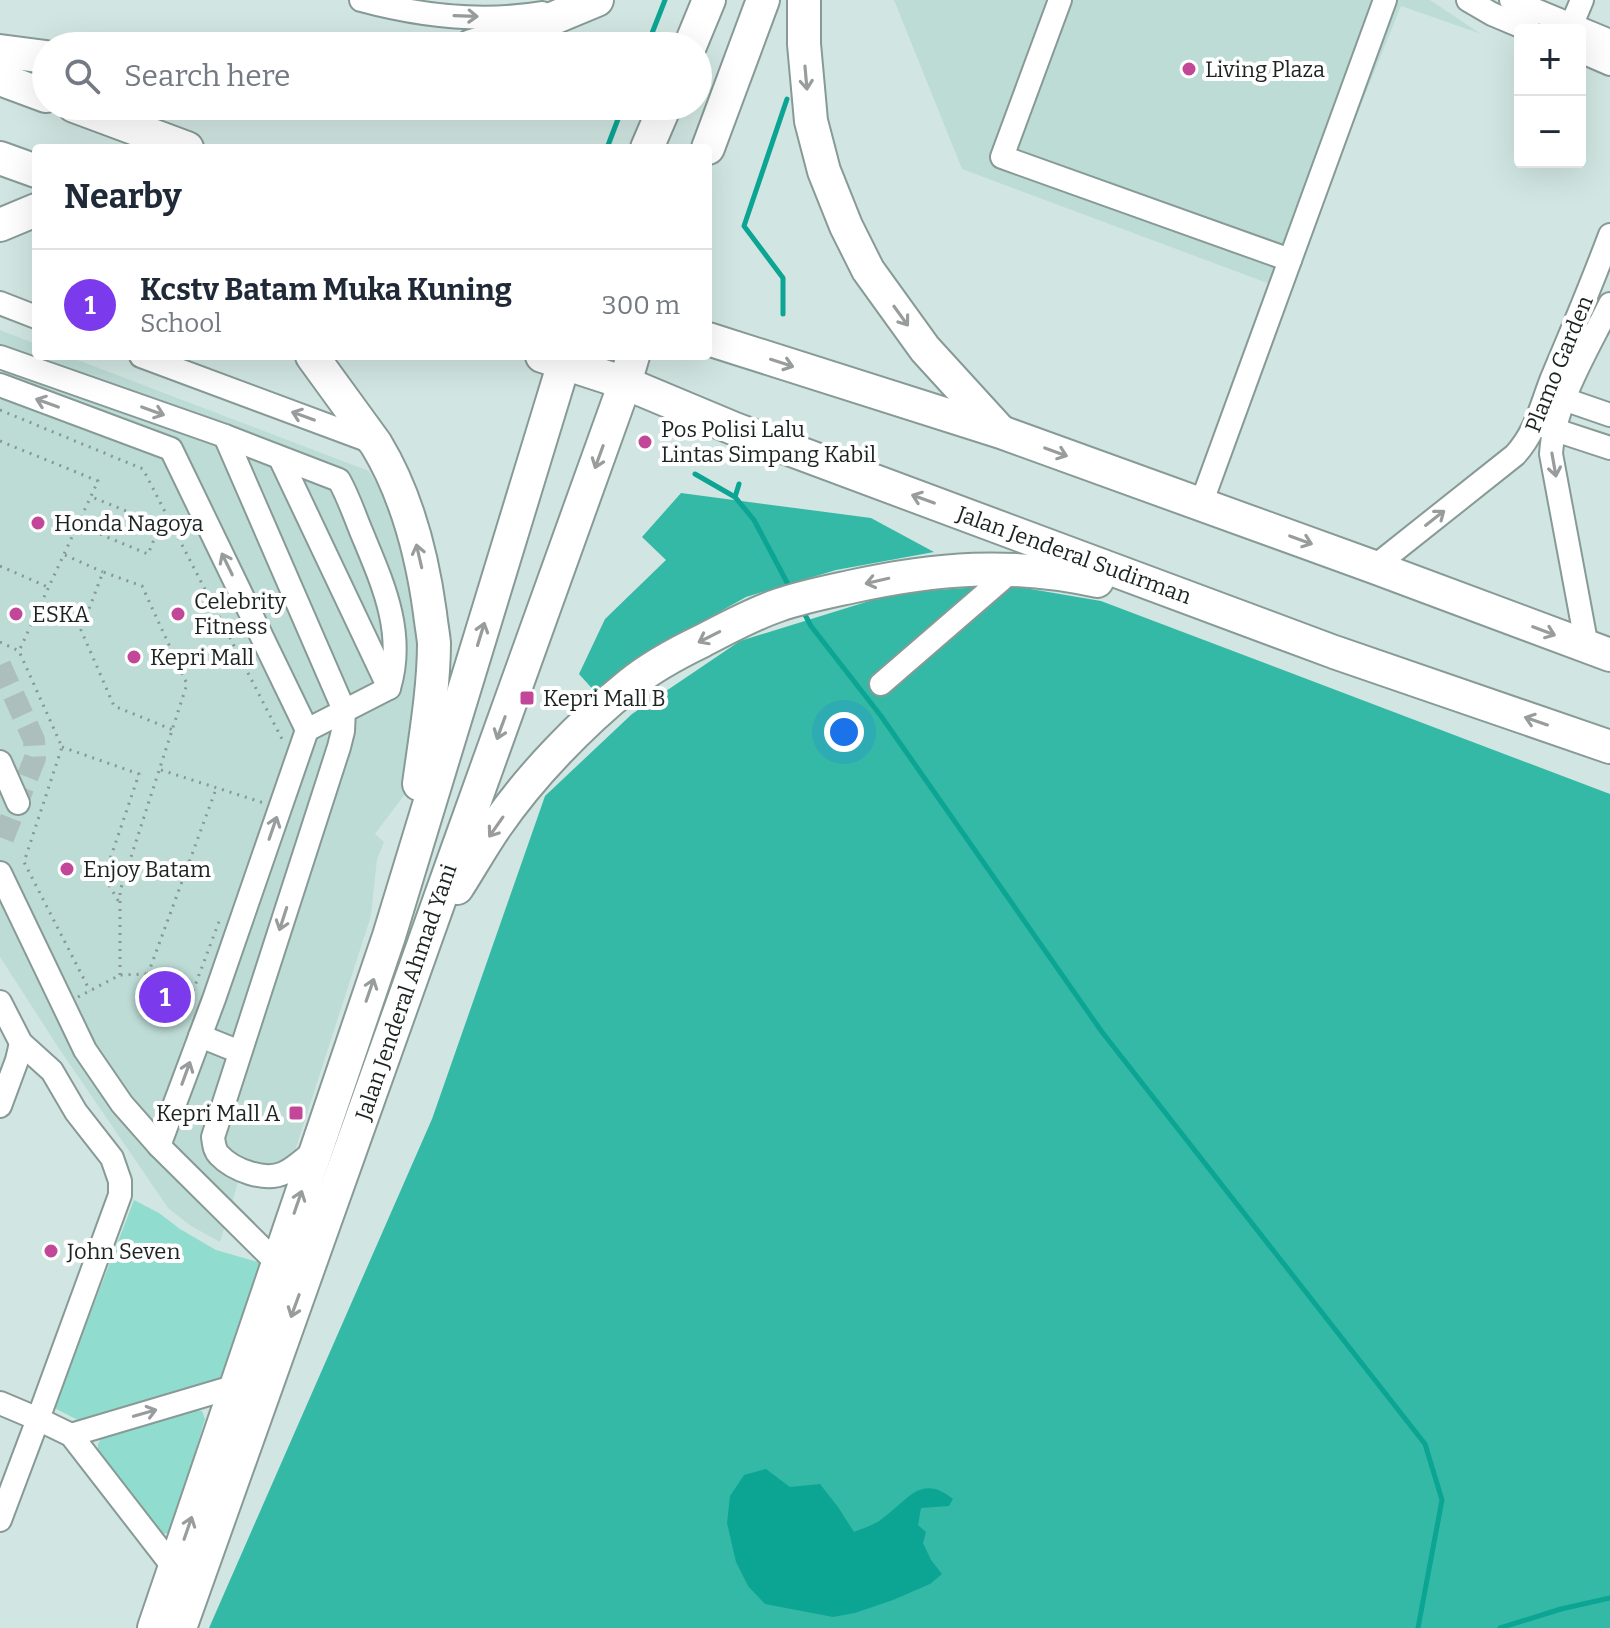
<!DOCTYPE html>
<html lang="en">
<head>
<meta charset="utf-8">
<style>
	:root { --surface:#fff; --page:#f6f6f7; --text:#1f2937; --muted:#747a83; --line:#e0e1e3; --accent:#7c3aed }
	body { margin:0; font-family:Bitter,serif; background:var(--page); color:var(--text) }
	.controls { position:absolute; right:24px; top:24px; display:grid; overflow:hidden; border-radius:8px; box-shadow:0 8px 32px #0002 }
	.controls button { width:72px; height:72px; display:grid; place-items:center; padding:0; border:0; border-bottom:2px solid var(--line); background:var(--surface); color:var(--text); font:40px sans-serif }
	.you { position:absolute; left:844px; top:732px; width:28px; height:28px; margin:-20px; border:6px solid #fff; border-radius:50%; background:#1a73e8; box-shadow:0 0 0 12px #1a73e833 }
	.badge { display:grid; place-items:center; width:52px; height:52px; border-radius:50%; background:var(--accent); color:#fff; font-size:26px; font-weight:700 }
	.pin { position:absolute; translate:-50% -50%; border:4px solid #fff; box-shadow:0 2px 8px #0006 }
	.list { margin:0; padding:0; list-style:none }
	h2 { display:flex; justify-content:space-between; align-items:center; height:104px; margin:0; padding:0 32px; font-size:34px }
	h2 small { font-size:26px; font-weight:400; color:var(--muted) }
	.list li { display:grid; grid-template-columns:52px 1fr auto; gap:24px; align-items:center; box-sizing:border-box; height:112px; padding:0 32px; border-top:2px solid var(--line) }
	.list b { display:block; font-size:30px; white-space:nowrap }
	.list p { margin:0; font-size:26px; white-space:nowrap; color:var(--muted) }
	.list em { font-size:26px; font-style:normal; color:var(--muted) }
	.icon { flex:none; width:44px; height:44px; fill:none; stroke:currentColor; stroke-width:2; stroke-linecap:round; stroke-linejoin:round }
	.map { position:relative; flex:none; width:1610px; height:1628px; overflow:hidden }
	.search { position:absolute; background:var(--surface); box-shadow:0 8px 32px #0002; left:32px; top:32px; width:680px; height:88px; display:flex; align-items:center; gap:20px; box-sizing:border-box; padding:0 28px; border-radius:44px; color:var(--muted); font-size:30px }
	.panel { position:absolute; background:var(--surface); box-shadow:0 8px 32px #0002; left:32px; top:144px; width:680px; height:216px; border-radius:8px }
	.map>svg:first-child { display:block }
	.built { fill:#bedcd6 }
	.green { fill:#90ddcf }
	.forest { fill:#34b9a7 }
	.water { fill:#0ca594 }
	.lines { fill:none; stroke-linecap:round; stroke-linejoin:round }
	.stream { stroke:#0ca594; stroke-width:5 }
	.minor-tunnel { stroke:#adbfbc; stroke-width:22; stroke-dasharray:22 11; stroke-linecap:butt }
	.minor-casing { stroke:#879a96; stroke-width:26 }
	.highway-casing { stroke:#879a96; stroke-width:36 }
	.path { stroke:#879794; stroke-width:3; stroke-dasharray:2 6; stroke-linecap:butt }
	.minor { stroke:#fff; stroke-width:22 }
	.highway { stroke:#fff; stroke-width:32 }
	.oneway { stroke:#999c9c }
	.poi-dot { fill:#c34798; stroke:#fff; stroke-width:3 }
	.labels { text-anchor:middle; dominant-baseline:central; stroke-width:8; stroke-linejoin:round; paint-order:stroke }
	.poi-label { font-size:22px; fill:#1c2422; stroke:#fff; text-anchor:start }
	.street-label { font-size:22px; fill:#1c2422; stroke:#fff }
</style>
</head>
<body>
<div class="map">
<svg width="1610" height="1628" viewBox="0 0 1610 1628">
	<rect width="100%" height="100%" fill="#d1e6e2"/>
	<g class="built">
		<polygon points="894,0 1430,0 1481,34 1401,6 1286,290 962,169"/>
		<polygon points="0,330 36,344 36,356 67,356 369,471 391,509 407,566 422,631 405,794 375,834 384,842 377,859 371,916 294,1154 281,1166 244,1163 220,1242 191,1226 168,1208 58,1047 0,957"/>
	</g>
	<g class="green">
		<polygon points="134,1200 159,1213 180,1229 216,1250 265,1264 230,1375 78,1420 54,1408"/>
		<polygon points="187,1410 202,1411 205,1419 177,1513 170,1532 160,1535 98,1459 98,1444 105,1432"/>
	</g>
	<g class="forest">
		<polygon points="681,493 871,518 934,552 836,570 746,597 664,643 597,694 579,674 605,619 666,560 642,537"/>
		<polygon points="1007,585 1101,601 1610,794 1610,1628 209,1628 432,1119 545,796 632,714 740,641 895,593"/>
	</g>
	<path class="water" d="M766,1469L790,1487L820,1484L838,1507L854,1532C863,1528 875,1525 883,1518C908,1500 921,1473 953,1499L949,1506L921,1508L918,1525L926,1532L923,1543L931,1560L942,1574L930,1584L893,1600L855,1613L833,1617L765,1604L748,1586L736,1562L727,1523L730,1496L744,1475Z"/>
	<g class="lines">
		<g class="stream">
			<polyline points="647,46 665,0"/>
			<polyline points="607,148 623,106"/>
			<polyline points="783,314 783,278 744,226 787,99"/>
			<polyline points="695,474 735,497 754,520 791,590"/>
			<polyline points="735,497 739,484"/>
			<polyline points="802,609 811,626 881,716 1102,1032 1425,1444 1442,1500 1418,1628"/>
			<polyline points="1500,1628 1561,1609 1610,1598"/>
		</g>
		<polyline class="minor-tunnel" points="0,665 34,740 35,758 0,846"/>
		<g class="minor-casing">
			<g id="minor">
				<path d="M361,0C420,16 482,23 542,13"/>
				<polyline points="1060,0 1002,157 1290,260"/>
				<polyline points="1468,0 1492,14 1530,30"/>
				<polyline points="1511,0 1610,41"/>
				<polyline points="1572,24 1582,0"/>
				<polyline points="1580,51 1610,64"/>
				<polyline points="0,303 36,317"/>
				<polyline points="141,356 375,443"/>
				<path d="M0,357L225,436L339,480C348,496 354,514 361,531C382,582 406,632 389,688L307,730"/>
				<polyline points="0,385 171,449 307,730 214,999 159,1146"/>
				<polyline points="1552,395 1610,415"/>
				<polyline points="1543,426 1610,448"/>
				<path d="M225,436L344,710L343,731L339,747L213,1137C214,1143 214,1150 219,1155C233,1170 265,1182 284,1173C295,1168 305,1158 315,1150"/>
				<polyline points="280,458 389,688"/>
				<polyline points="1201,504 1385,0"/>
				<path d="M1374,567L1515,455C1536,432 1541,406 1552,378C1572,331 1592,283 1610,235"/>
				<path d="M1587,647L1551,454C1554,403 1588,349 1610,304"/>
				<polyline points="881,684 1014,569"/>
				<polyline points="0,762 18,803"/>
				<polyline points="0,873 85,1050 122,1104 159,1146 277,1263"/>
				<polyline points="0,1002 21,1043 52,1071 76,1112 112,1158 120,1181 120,1195 38,1419 71,1435 174,1568"/>
				<polyline points="200,1036 240,1052"/>
				<polyline points="0,1106 17,1060 21,1043"/>
				<polyline points="0,1403 38,1419 0,1520"/>
				<polyline points="71,1435 236,1386"/>
			</g>
		</g>
		<g class="highway-casing">
			<g id="highway">
				<polyline points="804,0 804,44 811,121 824,171 846,226 868,270 925,349 999,430"/>
				<polyline points="471,46 525,30 597,0"/>
				<polyline points="690,46 709,0"/>
				<polyline points="0,51 46,57"/>
				<polyline points="0,79 46,96"/>
				<polyline points="74,106 187,148"/>
				<polyline points="647,148 665,106"/>
				<polyline points="708,148 763,0"/>
				<polyline points="0,158 36,171"/>
				<polyline points="0,225 36,210"/>
				<polyline points="708,339 1001,432 1374,567 1610,655"/>
				<path d="M312,356L376,444C407,495 422,554 430,613C431,623 433,633 434,643C434,688 425,740 419,784"/>
				<polyline points="542,356 625,383 735,429 1334,652 1610,747"/>
				<path d="M457,888C470,868 482,846 496,826C531,775 581,724 629,685C651,667 677,653 702,641C727,628 752,614 779,605C802,597 827,592 850,587C936,568 1011,562 1097,581"/>
				<polyline points="154,1628 389,936 566,356"/>
				<polyline points="180,1628 454,859 625,383 633,356"/>
			</g>
		</g>
		<g class="path">
			<polyline points="0,410 143,469 283,741"/>
			<polyline points="0,441 98,481 19,651"/>
			<polyline points="78,525 148,554 160,525 92,497"/>
			<polyline points="65,555 103,572"/>
			<polyline points="0,566 50,588"/>
			<polyline points="0,642 19,651 62,747 24,862 90,991"/>
			<polyline points="62,747 139,774 104,877 119,902"/>
			<polyline points="161,770 264,803"/>
			<polyline points="148,974 216,789"/>
			<polyline points="120,975 120,891 187,684 142,586 103,572 81,630 114,706 173,730"/>
			<polyline points="193,991 220,919"/>
			<polyline points="78,997 120,975 148,974 194,991"/>
		</g>
		<use href="#minor" class="minor"/>
		<use href="#highway" class="highway"/>
	</g>
	<defs><path id="oneway-shaft" d="M-6 0H5M1.5-3L5.5 0L1.5 3" fill="none" stroke-width="1.6" stroke-linecap="round" stroke-linejoin="round" transform="scale(2)"/></defs>
	<g class="oneway">
		<use href="#oneway-shaft" transform="translate(466 16) rotate(2)"/>
		<use href="#oneway-shaft" transform="translate(806 78) rotate(85)"/>
		<use href="#oneway-shaft" transform="translate(901 316) rotate(54)"/>
		<use href="#oneway-shaft" transform="translate(782 363) rotate(18)"/>
		<use href="#oneway-shaft" transform="translate(47 403) rotate(-160)"/>
		<use href="#oneway-shaft" transform="translate(153 411) rotate(20)"/>
		<use href="#oneway-shaft" transform="translate(303 416) rotate(-160)"/>
		<use href="#oneway-shaft" transform="translate(1056 452) rotate(20)"/>
		<use href="#oneway-shaft" transform="translate(599 457) rotate(110)"/>
		<use href="#oneway-shaft" transform="translate(1554 465) rotate(80)"/>
		<use href="#oneway-shaft" transform="translate(923 499) rotate(-160)"/>
		<use href="#oneway-shaft" transform="translate(1435 518) rotate(-38)"/>
		<use href="#oneway-shaft" transform="translate(1301 540) rotate(20)"/>
		<use href="#oneway-shaft" transform="translate(419 556) rotate(-103)"/>
		<use href="#oneway-shaft" transform="translate(227 564) rotate(-116)"/>
		<use href="#oneway-shaft" transform="translate(877 581) rotate(167)"/>
		<use href="#oneway-shaft" transform="translate(1544 631) rotate(21)"/>
		<use href="#oneway-shaft" transform="translate(481 634) rotate(-73)"/>
		<use href="#oneway-shaft" transform="translate(709 637) rotate(153)"/>
		<use href="#oneway-shaft" transform="translate(1536 721) rotate(-161)"/>
		<use href="#oneway-shaft" transform="translate(501 728) rotate(110)"/>
		<use href="#oneway-shaft" transform="translate(496 827) rotate(125)"/>
		<use href="#oneway-shaft" transform="translate(273 828) rotate(-71)"/>
		<use href="#oneway-shaft" transform="translate(283 919) rotate(108)"/>
		<use href="#oneway-shaft" transform="translate(370 990) rotate(-71)"/>
		<use href="#oneway-shaft" transform="translate(186 1073) rotate(-70)"/>
		<use href="#oneway-shaft" transform="translate(298 1202) rotate(-71)"/>
		<use href="#oneway-shaft" transform="translate(295 1306) rotate(110)"/>
		<use href="#oneway-shaft" transform="translate(145 1413) rotate(-16)"/>
		<use href="#oneway-shaft" transform="translate(188 1528) rotate(-71)"/>
	</g>
	<g class="poi-dot">
		<circle cx="1189" cy="69" r="8"/>
		<circle cx="645" cy="442" r="8"/>
		<circle cx="38" cy="523" r="8"/>
		<circle cx="16" cy="614" r="8"/>
		<circle cx="178" cy="614" r="8"/>
		<circle cx="134" cy="657" r="8"/>
		<rect x="519" y="690" width="16" height="16" rx="4"/>
		<circle cx="67" cy="869" r="8"/>
		<rect x="288" y="1105" width="16" height="16" rx="4"/>
		<circle cx="51" cy="1251" r="8"/>
	</g>
	<g class="labels">
		<g class="poi-label">
			<text x="1205" y="69">Living Plaza</text>
			<text x="661" y="429">Pos Polisi Lalu<tspan x="661" dy="25">Lintas Simpang Kabil</tspan></text>
			<text x="54" y="523">Honda Nagoya</text>
			<text x="194" y="601">Celebrity<tspan x="194" dy="25">Fitness</tspan></text>
			<text x="32" y="614">ESKA</text>
			<text x="150" y="657">Kepri Mall</text>
			<text x="543" y="698">Kepri Mall B</text>
			<text x="83" y="869">Enjoy Batam</text>
			<text x="280" y="1113" text-anchor="end">Kepri Mall A</text>
			<text x="67" y="1251">John Seven</text>
		</g>
		<g class="street-label">
			<text transform="translate(1559 364) rotate(-68)">Plamo Garden</text>
			<text transform="translate(1074 555) rotate(20)">Jalan Jenderal Sudirman</text>
			<text transform="translate(406 992) rotate(-71)">Jalan Jenderal Ahmad Yani</text>
		</g>
	</g>
</svg>
<div class="controls">
<button>+</button>
<button>−</button>
</div>
<div class="you"></div>
<div class="pin badge" style="left:165px;top:997px">1</div>
<div class="search"><svg class="icon" aria-label="search" viewBox="0 0 24 24"><circle cx="10" cy="10" r="6"/><path d="M15 15l6 6"/></svg>Search here</div>
<section class="panel">
<h2>Nearby<small></small></h2>
<ul class="list">
<li><span class="badge">1</span><div><b>Kcstv Batam Muka Kuning</b><p>School</p></div><em>300 m</em></li>
</ul>
</section>
</div>
</body>
</html>
